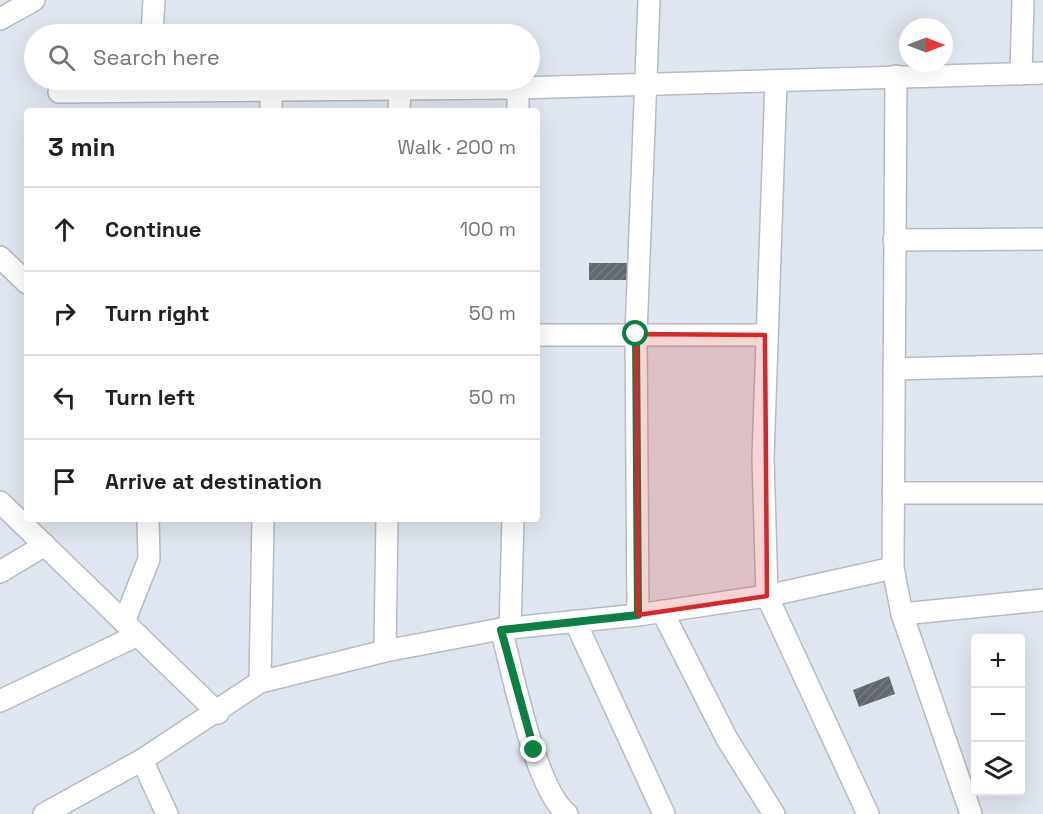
<!DOCTYPE html>
<html lang="en">
<head>
<meta charset="utf-8">
<style>
	:root { --surface:#fff; --page:#f6f6f6; --text:#202124; --muted:#757577; --line:#e0e0e0 }
	body { margin:0; font-family:"Space Grotesk",sans-serif; background:var(--page); color:var(--text) }
	.controls { position:absolute; right:18px; bottom:18px; display:grid; overflow:hidden; border-radius:6px; box-shadow:0 6px 24px #0002 }
	.controls button { width:54px; height:54px; display:grid; place-items:center; padding:0; border:0; border-bottom:2px solid var(--line); background:var(--surface); color:var(--text); font:30px sans-serif }
	.compass { position:absolute; left:899px; top:18px; width:54px; height:54px; border-radius:50%; background:var(--surface); box-shadow:0 6px 24px #0002; rotate:90deg }
	.stop { position:absolute; width:18px; height:18px; margin:-14px; border:4px solid #0b8043; border-radius:50%; background:#fff }
	.stop.end { background:#0b8043; border-color:#fff; box-shadow:0 2px 6px #0008 }
	.list { margin:0; padding:0; list-style:none }
	h2 { display:flex; justify-content:space-between; align-items:center; height:78px; margin:0; padding:0 24px; font-size:26px }
	h2 small { font-size:20px; font-weight:400; color:var(--muted) }
	.list li { display:grid; grid-template-columns:39px 1fr auto; gap:18px; align-items:center; box-sizing:border-box; height:84px; padding:0 24px; border-top:2px solid var(--line) }
	.list b { display:block; font-size:22px; white-space:nowrap }
	.list em { font-size:20px; font-style:normal; color:var(--muted) }
	.icon { flex:none; width:33px; height:33px; fill:none; stroke:currentColor; stroke-width:2; stroke-linecap:round; stroke-linejoin:round }
	.map { position:relative; flex:none; width:1043px; height:814px; overflow:hidden }
	.search { position:absolute; background:var(--surface); box-shadow:0 6px 24px #0002; left:24px; top:24px; width:516px; height:66px; display:flex; align-items:center; gap:15px; box-sizing:border-box; padding:0 21px; border-radius:33px; color:var(--muted); font-size:22px }
	.panel { position:absolute; background:var(--surface); box-shadow:0 6px 24px #0002; left:24px; top:108px; width:516px; height:414px; border-radius:6px }
	.map>svg:first-child { display:block }
	.building { fill:url(#building-hatch) }
	.lines { fill:none; stroke-linecap:round; stroke-linejoin:round }
	.street-casing { stroke:#b5bbc4; stroke-width:24 }
	.street { stroke:#fff; stroke-width:21 }
	.route { stroke:#0b8043; stroke-width:8 }
	.marked { fill:#d62828; fill-opacity:0.2; stroke:#d62828; stroke-width:4.5; stroke-linejoin:round }
</style>
</head>
<body>
<div class="map">
<svg width="1043" height="814" viewBox="0 0 1043 814">
	<defs>
		<pattern id="building-hatch" width="6" height="6" patternUnits="userSpaceOnUse" patternTransform="scale(1.5)"><rect width="6" height="6" fill="#61666e"/><path d="M-1 1l2-2M0 6l6-6M5 7l2-2" fill="none" stroke="#777b81"/></pattern>
	</defs>
	<rect width="100%" height="100%" fill="#e0e6ef"/>
	<g class="building">
		<rect x="589" y="263" width="39" height="17"/>
		<polygon points="889,676 895,694 859,707 853,690"/>
	</g>
	<g class="lines">
		<g class="street-casing">
			<g id="street">
				<polyline points="0,19 34,0"/>
				<polyline points="152,34 154,0"/>
				<polyline points="1021,74 1023,0"/>
				<polyline points="896,76 893,568 902,614 971,814"/>
				<polyline points="776,81 763,457 767,596 868,814"/>
				<polyline points="59,92 518,88 1043,73"/>
				<polyline points="271,111 271,92"/>
				<polyline points="399,111 400,89"/>
				<polyline points="518,111 518,88"/>
				<polyline points="894,240 1043,239"/>
				<polyline points="0,257 27,283"/>
				<polyline points="537,335 765,335"/>
				<polyline points="894,369 1043,365"/>
				<polyline points="893,493 1043,493"/>
				<polyline points="0,502 218,713"/>
				<polyline points="0,572 45,545"/>
				<polyline points="662,611 727,739 774,814"/>
				<polyline points="902,614 1043,600"/>
				<polyline points="638,615 636,334 649,0"/>
				<polyline points="575,621 664,814"/>
				<polyline points="124,622 149,559 148,519"/>
				<polyline points="510,628 513,519"/>
				<path d="M501,629C513,673 535,788 567,814"/>
				<polyline points="385,651 387,519"/>
				<polyline points="260,682 263,519"/>
				<polyline points="0,701 138,635"/>
				<polyline points="142,760 167,814"/>
				<polyline points="44,814 142,760 260,682 385,651 501,629 638,615 767,596 893,568"/>
			</g>
		</g>
		<use href="#street" class="street"/>
	</g>
	<g class="lines">
		<polyline class="route" points="534,750 501,630 638,615 636,334"/>
	</g>
	<path class="marked" d="M636,334L765,335L767,596L638,615Z"/>
</svg>
<div class="controls">
<button>+</button>
<button>−</button>
<button><svg class="icon" aria-label="layers" viewBox="0 0 24 24"><path d="M12 4l9 5-9 5-9-5zM3 14l9 5 9-5"/></svg></button>
</div>
<svg class="compass" viewBox="-18 -18 36 36"><path d="M0-13l5 13h-10z" fill="#e53935"/><path d="M0 13l5-13h-10z" fill="#757577"/></svg>
<div class="stop" style="left:636px;top:334px"></div>
<div class="stop end" style="left:534px;top:750px"></div>
<div class="search"><svg class="icon" aria-label="search" viewBox="0 0 24 24"><circle cx="10" cy="10" r="6"/><path d="M15 15l6 6"/></svg>Search here</div>
<section class="panel">
<h2>3 min<small>Walk · 200 m</small></h2>
<ul class="list">
<li><svg class="icon" aria-label="ahead" viewBox="0 0 24 24"><path d="M12 20V5M6 11l6-6 6 6"/></svg><div><b>Continue</b></div><em>100 m</em></li>
<li><svg class="icon" aria-label="right" viewBox="0 0 24 24"><path d="M7 20v-9h11M14 6l5 5-5 5"/></svg><div><b>Turn right</b></div><em>50 m</em></li>
<li><svg class="icon" aria-label="left" viewBox="0 0 24 24"><path d="M17 20v-9H6M10 6l-5 5 5 5"/></svg><div><b>Turn left</b></div><em>50 m</em></li>
<li><svg class="icon" aria-label="arrive" viewBox="0 0 24 24"><path d="M6 21V4h12l-3 4 3 4H6"/></svg><div><b>Arrive at destination</b></div></li>
</ul>
</section>
</div>
</body>
</html>
